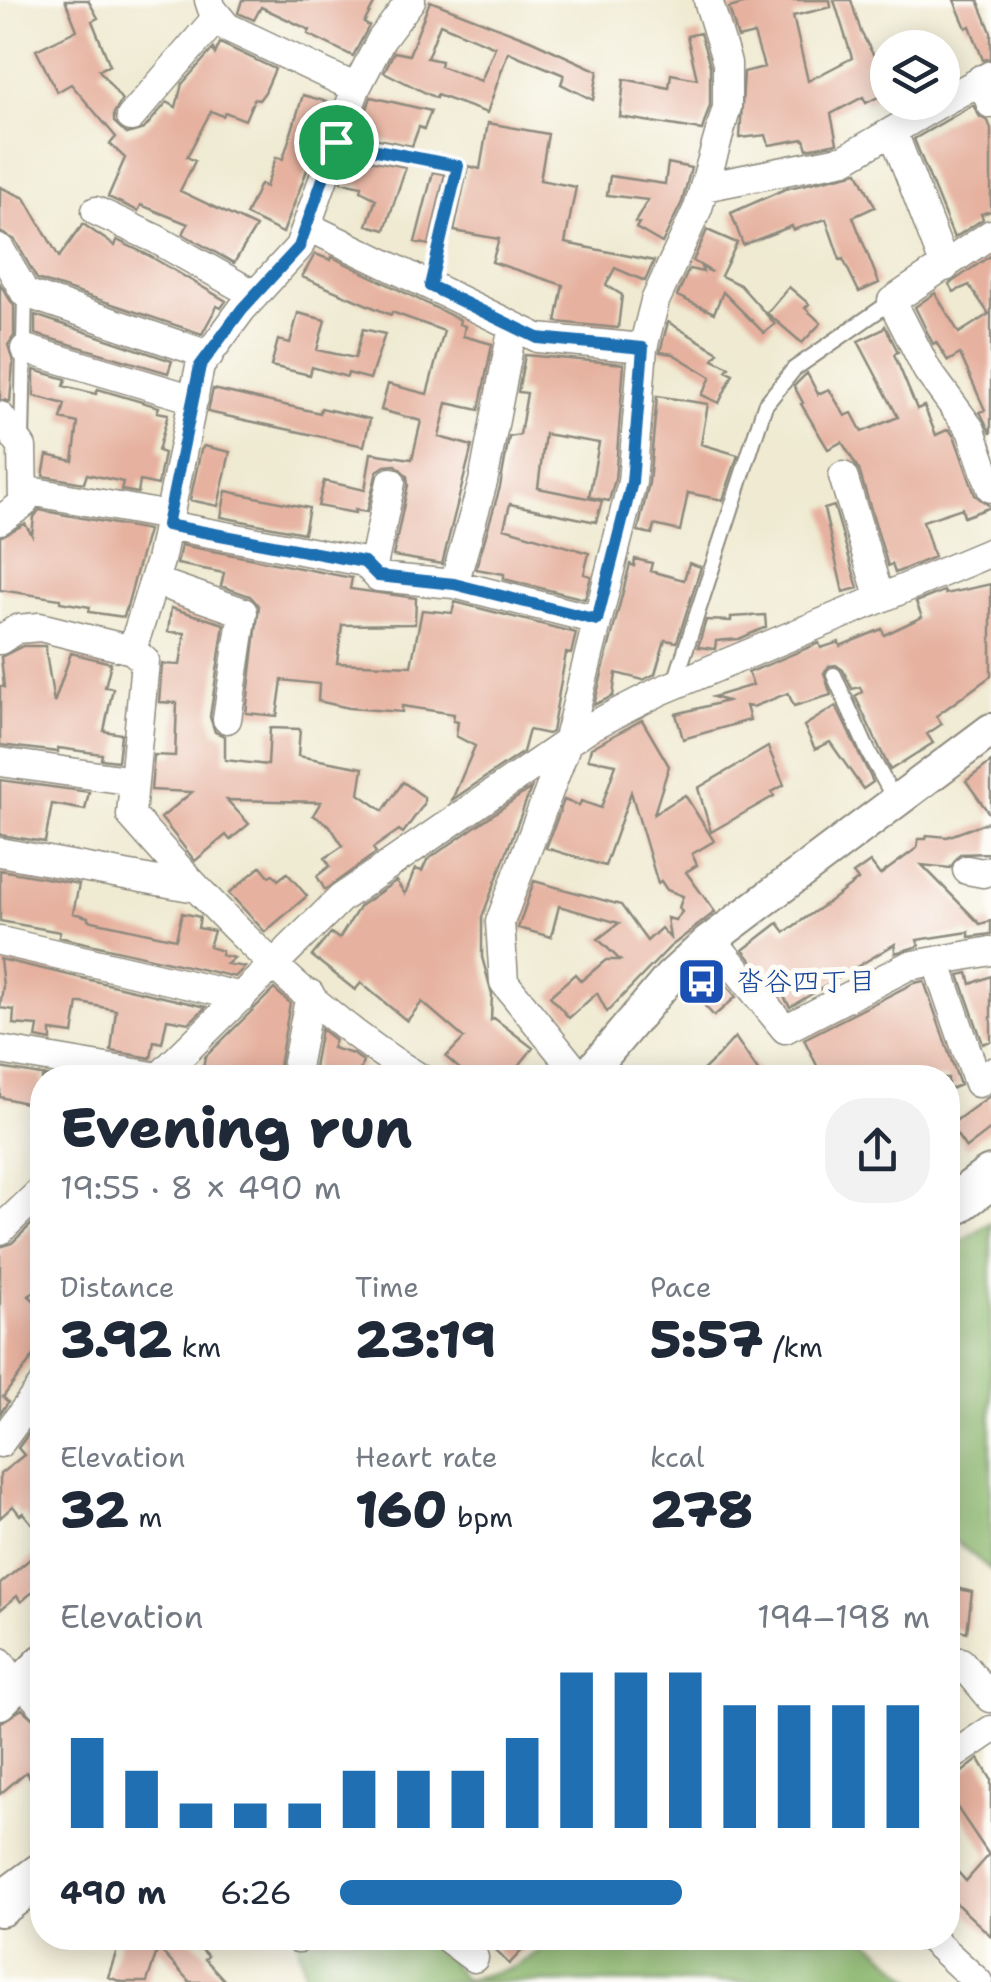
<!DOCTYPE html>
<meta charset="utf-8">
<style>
body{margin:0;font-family:"Shantell Sans","Klee One",sans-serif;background:#f2f2f3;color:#1f2937;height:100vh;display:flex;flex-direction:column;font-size:38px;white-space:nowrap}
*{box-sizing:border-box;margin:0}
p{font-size:32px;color:#747a83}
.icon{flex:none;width:55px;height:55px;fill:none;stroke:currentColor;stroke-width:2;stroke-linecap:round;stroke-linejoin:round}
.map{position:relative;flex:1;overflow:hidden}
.side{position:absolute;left:30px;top:1065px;width:930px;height:885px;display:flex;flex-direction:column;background:#fff;border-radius:40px;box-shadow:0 5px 25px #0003}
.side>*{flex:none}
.controls{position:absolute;left:870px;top:30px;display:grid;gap:20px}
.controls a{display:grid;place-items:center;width:90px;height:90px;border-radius:50%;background:#fff;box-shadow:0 5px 25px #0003;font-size:50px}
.pin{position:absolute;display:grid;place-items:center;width:85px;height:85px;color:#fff;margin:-42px;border:5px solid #fff;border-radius:50%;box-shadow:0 2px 10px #0007}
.round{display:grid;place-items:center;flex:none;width:105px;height:105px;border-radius:40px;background:#f2f2f3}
.head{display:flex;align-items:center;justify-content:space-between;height:170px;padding:0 30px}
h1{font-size:55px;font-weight:800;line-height:75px}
.metrics{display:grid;grid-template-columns:repeat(3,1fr);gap:15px;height:170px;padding:10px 30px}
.metrics div{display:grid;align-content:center}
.metrics b{font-size:50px;font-weight:800}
.metrics small{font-size:28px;font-weight:400}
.metrics p{font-size:28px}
.chart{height:280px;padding:20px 30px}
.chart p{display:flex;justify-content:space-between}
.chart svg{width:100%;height:180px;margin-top:10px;stroke:#1f6fb2;stroke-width:6}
ul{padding:0 30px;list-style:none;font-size:32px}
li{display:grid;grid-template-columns:160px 120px 1fr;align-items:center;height:75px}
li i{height:25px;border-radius:12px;background:#1f6fb2}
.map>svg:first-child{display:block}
.forest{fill:#8db86f;stroke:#5c724d;stroke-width:2.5}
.building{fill:#e6b19f;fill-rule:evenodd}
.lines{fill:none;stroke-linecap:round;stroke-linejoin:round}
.service-casing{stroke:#8d8a7e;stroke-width:18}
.minor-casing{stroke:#8d8a7e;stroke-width:31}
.tertiary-casing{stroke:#8d8a7e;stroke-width:36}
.primary-casing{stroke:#8d8a7e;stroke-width:46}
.service{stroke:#fff;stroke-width:14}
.minor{stroke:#fff;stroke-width:28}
.tertiary{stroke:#fff;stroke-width:32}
.primary{stroke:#fff;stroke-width:42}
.route-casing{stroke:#fff;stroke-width:20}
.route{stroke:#1f6fb2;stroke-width:12}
.labels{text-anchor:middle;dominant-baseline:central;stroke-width:10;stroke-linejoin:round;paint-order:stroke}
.transit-label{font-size:28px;fill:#164399;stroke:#fdfcf7;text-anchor:start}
</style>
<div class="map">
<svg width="991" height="1982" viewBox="0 0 991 1982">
<rect width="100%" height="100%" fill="#fdfcf7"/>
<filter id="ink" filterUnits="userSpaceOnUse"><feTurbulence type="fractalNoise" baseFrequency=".01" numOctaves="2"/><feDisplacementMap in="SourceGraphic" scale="20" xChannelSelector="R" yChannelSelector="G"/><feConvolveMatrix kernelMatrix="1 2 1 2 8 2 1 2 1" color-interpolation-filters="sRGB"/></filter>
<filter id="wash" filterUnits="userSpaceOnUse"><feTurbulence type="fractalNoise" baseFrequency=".0048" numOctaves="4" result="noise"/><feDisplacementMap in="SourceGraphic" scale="40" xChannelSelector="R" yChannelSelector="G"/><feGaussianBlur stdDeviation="2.25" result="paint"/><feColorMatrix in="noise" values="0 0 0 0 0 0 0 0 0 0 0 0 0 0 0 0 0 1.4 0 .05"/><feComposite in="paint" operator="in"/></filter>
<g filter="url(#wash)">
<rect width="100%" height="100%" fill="#efead1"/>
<path class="forest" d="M991,1222V1570L948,1535V1249Z
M297,1938H430L465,1980L515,1967L559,1938H866L916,1982H306Z"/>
<g id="blocks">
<path class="building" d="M65,0H88L98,18L92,21L110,65L99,70L122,100L114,113V122L127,134L144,129L167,102L176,107L182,84L213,49L215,54L220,43L275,69L265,92L259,100L254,99L245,120L225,112L223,116L211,111L187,157L195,161L180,191L256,227L234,263L183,234L188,224L141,205L138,211L108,197L125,158L110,144L116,137L71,84L57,92L36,50L77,30Z
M242,0H376L364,23L369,26L353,56L308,34L310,30L261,7L254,20L238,13Z
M757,0H830L831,7L793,16L808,81L852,58L834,0H851L861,32L888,82V92L866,103L863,97L831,114L837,143L807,149L804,139L769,145L766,135L740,138L744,72L764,67L754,34L738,38L729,8Z
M954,0H978L991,32V58L983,60L970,26L966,28Z
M430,1L530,40L598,71L593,100L561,84L564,75L508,52L487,113L437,95L436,98L384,72L394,52L409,55ZM440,24L495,47L481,81L440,66L441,61L427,58Z
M700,33L710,66V105L702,130L620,117L624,79L669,88L671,74L697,79L687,36Z
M303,95L328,102L318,141L283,233L246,215L260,184L266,187L276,157L283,159Z
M371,97L431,111L424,129L419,127L412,146L358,135Z
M973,105L980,117L988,121L991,129V211L981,214L983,219L954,238L914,139Z
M488,123L548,134L540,180L576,187L565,243L654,261L645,281L615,268L606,285L622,295L618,328L556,322L563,285L492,262L499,239L454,231L468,166L480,169Z
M350,156L406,167L385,230L367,225L376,199L361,191L362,186L341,182Z
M668,163L691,168L682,202L662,243L636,228L639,223L635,222L648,200L607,195L610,176L665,184Z
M433,172L445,174L429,245L415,242Z
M858,172L875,207L853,217L879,283L859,292L843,259L840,260L826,219L793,230L792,226L743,245L731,213L785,189Z
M0,187L25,198L59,257L83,224L115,246L117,240L148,255L226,301L221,308L217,306L202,334L37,279L15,240L0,232Z
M707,230L737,243L721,276L740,285L775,324L764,333L723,292L714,313L677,296L689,269L703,272L701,267L712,272L693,261Z
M315,254L331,260L332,257L460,320L459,324L465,326L463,336L492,344L479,410L447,403L439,437L472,446L442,564L393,556L408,485L407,476L396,465L385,466L377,471L367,512L355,510V513L318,506L324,481L365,490L371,453L412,459L421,421L381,410L388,384L427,394L444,331L392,312L391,315L302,277Z
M990,256L991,257V434L980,412L985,410L960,354L948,361L936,342L933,344L915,307L935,293L959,333L989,314L969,285L954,292L949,284Z
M0,284L14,306V336L8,345L13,362L10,402L0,399Z
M789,287L809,304L805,308L821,323L802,343L767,313Z
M298,313L325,320L317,350L355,358L363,329L385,334L370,379L348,373L347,377L312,367L310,375L271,366L278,340L290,343Z
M35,315L172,361L168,373L35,334Z
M668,322L718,352L713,359L729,367L726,371L733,374L719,403L702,395L711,377L673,354L660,352Z
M885,326L898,352L894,354L917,409L924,406L936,435L949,429L955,438L975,495L991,507L964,517L962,508L923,521L934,557L895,573L892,564L888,566L859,470L842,442L828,449L801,404L803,403L794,386L807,373L818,394L829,389L845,416L852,413L862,432L898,417L858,341L882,330Z
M525,355L624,364L615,479L609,501L589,497L599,443L545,434L538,488L602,501L596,522L510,504L504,528L589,553L584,574L591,576L585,599L504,579V574L476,569L500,487L509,437L520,435L527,393L518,392Z
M34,370L66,379L64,386L96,394L98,389L159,407L157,412L168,414L158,451L164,453L158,485L140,481L138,493L121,490L123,482L87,474L84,483L43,476L47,455L73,461L78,423L61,419L65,404L34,396Z
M213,389L320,413L321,408L370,419L364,446L208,412Z
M657,396L708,404L701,444L738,455L723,500L688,493L680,531L654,525L652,534L638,531L649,483Z
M204,446L230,452L218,506L190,500L201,450Z
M226,491L309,508L304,533L221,517Z
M834,506L858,588L843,592L824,509Z
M39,510L148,530L124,617L89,612L90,607L60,602V599L0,590V537L25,524L32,535L34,517Z
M181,545L352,578L350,589L416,598L415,624L342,625L337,663L411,666L422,610L452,613L455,602L576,633L571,654L566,653L552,732L548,734L529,730L523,752L452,800L475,746L456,736L458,722L453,721L454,714L402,706V712L349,708L318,701L319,684L282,680L277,716L246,713L259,606L250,596L221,586L224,573L177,564Z
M635,559L652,563L650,571L684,580L689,563L701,567L677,642L665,640L655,674L643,680L616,673L613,696L594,705L630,564L634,566Z
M991,584V676L936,716L942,724L927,734L933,743L890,770L855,696L862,692L860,687L852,689L843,670L836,665L829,666L824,673L831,695L794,706L788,693L753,707L746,706L750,720L683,739L676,714L727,701L713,697L753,685L748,673L819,643L821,648L839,642L840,646L882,629L884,635L922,617L916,602L944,591L945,594Z
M171,608L224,624L210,717L215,732L225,736V760L268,765L270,728L300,729L298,756L363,768L359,794L383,811L403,782L424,797V804L403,833L399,830L373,848L376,853L325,890L317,876L330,866L325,858L343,846L330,826L313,815L321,802L227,800L249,824L230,840L226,835L195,861L161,818L192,792L151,790L154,755L175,756L177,703L159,702L162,664L180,665L185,633L168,632Z
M765,615L766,627L739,639L716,641L715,649L698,647L706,620L731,621V617Z
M23,646H45L54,703L71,653L111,663L105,687L113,688L104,731L121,734L118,761L101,759L102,754L58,748V752L0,745V686L4,687L1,657Z
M836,706L873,782L863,789L830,742L815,749L804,726Z
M642,720L669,766L654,814L685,795L714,841L692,854L697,865L686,872L715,912L670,947L607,1012L597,993L569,1018L550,996L575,974L581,981L606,960H620L598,939L619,923L559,906L551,937L518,928L534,881L621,905L647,941L661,928L670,938L667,918L675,920L682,912L679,908L683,896L667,890L661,881L658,884L631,792L605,866L546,848L564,800L579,806L581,801L601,808L616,764L588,759L591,748Z
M768,747L784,785L772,792L774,796L711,832L698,788Z
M991,762V816L966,781Z
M0,780L89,792L85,810L52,804L45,842L0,835Z
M531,788L482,917V957L492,994L491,1020L494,1018L533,1048L509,1078H470L446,1057L464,1038L422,1002L407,1021L361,983L355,990L312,956L331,933L339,939L360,906L396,881L405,894L415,869L422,871L427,860Z
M991,821V853L960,854L950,868L922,865L980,924L991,921V934L969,937V932L917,940L919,946L895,953V944L790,1007L780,990L777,992L743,950L778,923L785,932L830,901L858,880L853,874L870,862L880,875L917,848L918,839H926L927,835L947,837Z
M261,866L269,876L273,874L278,880L287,873L307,896L265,932L229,893Z
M0,870L79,884L73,913L88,917V920L176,939L182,913L200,917L198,928L214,931L209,947L222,951L221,955L234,958L227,964L245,967L235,977L59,937L60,932L0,921Z
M0,959L206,1007L189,1023L167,1019L162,1043L154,1041L151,1058L111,1051L116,1010L82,1003H78L73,1034L51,1031V1041L36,1038L38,1026L13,1024L14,1010L0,1008L3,986Z
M716,972L736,997L714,1016L695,995Z
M968,973L971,984L991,976V1041L983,1044L959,975Z
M924,981L960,1085L948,1090V1078H823L804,1039L914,983Z
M274,989L290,1003L277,1078H208L203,1068L205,1057Z
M321,1029L335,1040L332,1048L353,1054L363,1061L358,1078H312Z
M735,1037L763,1078H695L717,1057Z
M0,1068L47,1076L42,1078V1107L0,1097Z
M991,1095V1129L966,1148L950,1125Z
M39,1217L42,1220V1285L29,1296L42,1307V1345L3,1397L8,1402L0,1414V1247L12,1243Z
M42,1415V1536L23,1513L20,1515L13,1506L0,1518V1474L24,1455L18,1448Z
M42,1549V1584L21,1602L17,1596L0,1610V1584Z
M948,1586L972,1592L967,1632L948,1627Z
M22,1709L36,1721L42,1722V1793L26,1772L0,1794V1723Z
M979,1759L991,1779V1936L948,1896V1861L966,1881L989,1855L948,1794V1783Z
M121,1938H190L208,1956L205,1959L226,1982H190L158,1948L147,1982H122L108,1977Z
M507,1938H534L509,1964L495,1950Z"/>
</g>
</g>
<g filter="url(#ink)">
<use href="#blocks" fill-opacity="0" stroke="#8d8a7e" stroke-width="2.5"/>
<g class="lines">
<defs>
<path id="service" d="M336,142L458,166L430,286
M22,442L25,293
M834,675L868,751L895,800
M674,685L765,405L794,369L892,301"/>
<path id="minor" d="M209,0L212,9L227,27L356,88
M981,79L991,104
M942,102L991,75
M131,117L218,16
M893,132L945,267
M704,187L845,159L942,102
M96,211L156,239L255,295
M307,226L538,338L643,348
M991,234L892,301L927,370L971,430L991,488
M0,249L25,293L209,355
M25,349L194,399
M0,416L22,447L23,504L0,520
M843,476L880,599
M24,490L169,516
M167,525L364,562L378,577L454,584L597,620
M372,570L391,482
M154,581L243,612L227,719
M454,584L483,482L513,326
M0,640L17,629L40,627L132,650L145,661L131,815C213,909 313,1014 420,1078
M132,650L160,561L200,366L242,309L299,247L356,88L381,40L411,0
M0,762L134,781
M0,852L196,888
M967,870L983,873L991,870
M712,939L785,1029L908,966L991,951
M0,941L242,997
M936,961L978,1083L991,1072
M0,1050L159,1077
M158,1078L341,898L588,728L660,691L991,552
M294,1078L310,994
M581,1078L504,982L500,922L567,743L632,482L643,348L655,301L698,208L727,107V63L708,0
M0,1230L42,1190
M0,1443L42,1386
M0,1662L17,1686
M948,1662H961L991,1698
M21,1682L42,1705
M948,1759L991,1730
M298,1938H299
M447,1938L474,1958
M930,1938L978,1982"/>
<path id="tertiary" d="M585,1078L670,977L707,943L991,730
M0,1703L42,1661"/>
<path id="primary" d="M948,1209L991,1177
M0,1905L42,1874"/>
</defs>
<use href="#service" class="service-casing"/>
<use href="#minor" class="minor-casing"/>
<use href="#tertiary" class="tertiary-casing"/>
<use href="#primary" class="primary-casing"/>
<use href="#service" class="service"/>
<use href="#minor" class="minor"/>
<use href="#tertiary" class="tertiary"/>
<use href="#primary" class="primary"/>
</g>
</g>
<g class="lines" filter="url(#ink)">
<defs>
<path id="route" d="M336,142L458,166L430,286L538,338L643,348L632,482L597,620L454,584L378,576L364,562L167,525L200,366L242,309L299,247Z"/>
</defs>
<use href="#route" class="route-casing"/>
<use href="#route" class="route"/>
</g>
<defs>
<symbol id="bus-square" viewBox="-11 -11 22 22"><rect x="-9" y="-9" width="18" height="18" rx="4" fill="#1a4fb4" stroke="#fdfcf7"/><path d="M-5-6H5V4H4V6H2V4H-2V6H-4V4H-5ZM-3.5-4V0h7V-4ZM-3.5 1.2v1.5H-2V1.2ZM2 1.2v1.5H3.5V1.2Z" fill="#fff"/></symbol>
</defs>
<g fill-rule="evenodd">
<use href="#bus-square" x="674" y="954" width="55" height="55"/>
</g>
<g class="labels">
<g class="transit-label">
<text x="736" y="981">沓谷四丁目</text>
</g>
</g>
</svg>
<div class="controls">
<a><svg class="icon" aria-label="layers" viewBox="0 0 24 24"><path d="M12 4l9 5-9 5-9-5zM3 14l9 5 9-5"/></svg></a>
</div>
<div class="pin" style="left:336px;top:142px;background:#1e9e55"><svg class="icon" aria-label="arrive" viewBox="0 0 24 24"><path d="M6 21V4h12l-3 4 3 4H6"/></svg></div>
<section class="side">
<div class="head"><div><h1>Evening run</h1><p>19:55 · 8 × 490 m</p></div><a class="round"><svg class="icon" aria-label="share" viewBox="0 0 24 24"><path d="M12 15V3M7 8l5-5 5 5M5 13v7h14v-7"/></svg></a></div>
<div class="metrics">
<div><p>Distance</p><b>3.92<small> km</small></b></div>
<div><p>Time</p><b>23:19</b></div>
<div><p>Pace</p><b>5:57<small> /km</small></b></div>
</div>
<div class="metrics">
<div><p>Elevation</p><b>32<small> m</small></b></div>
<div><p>Heart rate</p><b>160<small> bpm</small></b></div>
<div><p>kcal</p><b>278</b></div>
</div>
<div class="chart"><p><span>Elevation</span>194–198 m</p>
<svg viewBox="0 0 160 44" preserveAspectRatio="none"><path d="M5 44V22M15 44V30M25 44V38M35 44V38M45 44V38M55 44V30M65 44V30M75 44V30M85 44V22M95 44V6M105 44V6M115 44V6M125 44V14M135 44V14M145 44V14M155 44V14"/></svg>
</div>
<ul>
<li><b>490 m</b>6:26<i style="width:58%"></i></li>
</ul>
</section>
</div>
